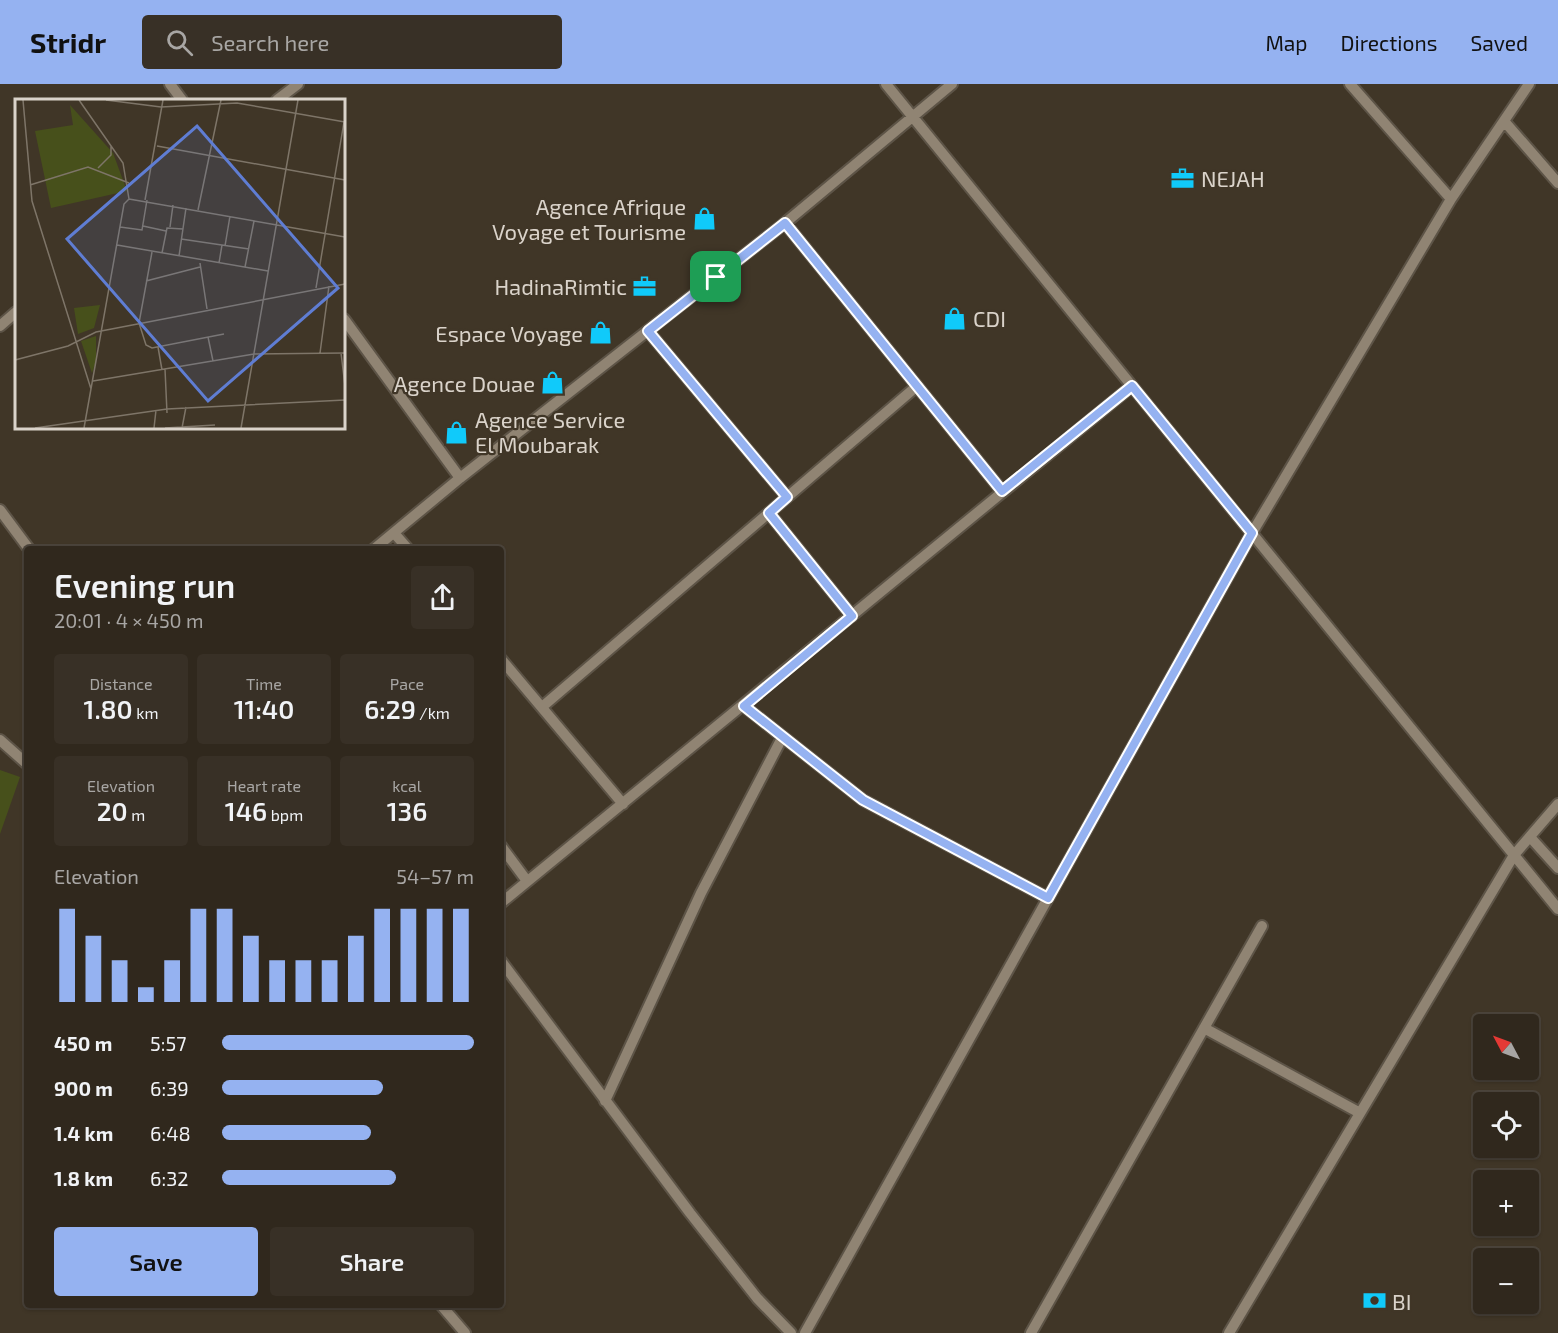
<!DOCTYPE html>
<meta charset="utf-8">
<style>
body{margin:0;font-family:"Exo 2",sans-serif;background:#383026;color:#f1f3f6;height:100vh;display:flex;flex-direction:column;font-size:22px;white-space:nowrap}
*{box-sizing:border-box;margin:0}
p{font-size:20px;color:#a8a6a4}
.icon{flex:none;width:33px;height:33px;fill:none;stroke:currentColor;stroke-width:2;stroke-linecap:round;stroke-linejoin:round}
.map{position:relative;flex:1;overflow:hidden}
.drawer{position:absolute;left:24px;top:462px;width:480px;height:762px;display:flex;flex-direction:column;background:#30281d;border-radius:6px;box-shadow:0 2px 4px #0004,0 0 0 2px #4b443b}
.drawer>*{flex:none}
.needle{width:39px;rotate:311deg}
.controls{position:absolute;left:1473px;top:930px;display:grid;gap:12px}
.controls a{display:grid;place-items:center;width:66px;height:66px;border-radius:6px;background:#30281d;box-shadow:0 2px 4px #0004,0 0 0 2px #4b443b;font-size:30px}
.pin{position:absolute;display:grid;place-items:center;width:51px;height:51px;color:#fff;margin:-26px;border-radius:12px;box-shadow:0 3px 9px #0006}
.round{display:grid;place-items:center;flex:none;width:63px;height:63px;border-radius:6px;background:#383026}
.summary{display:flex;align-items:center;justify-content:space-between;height:102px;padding:0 30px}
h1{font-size:33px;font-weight:600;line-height:45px}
.metrics{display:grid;grid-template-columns:repeat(3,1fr);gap:9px;height:102px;padding:6px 30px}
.metrics div{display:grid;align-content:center;border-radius:6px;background:#383026;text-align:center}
.metrics b{font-size:26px;font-weight:600}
.metrics small{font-size:16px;font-weight:400}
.metrics p{font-size:16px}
.chart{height:168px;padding:12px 30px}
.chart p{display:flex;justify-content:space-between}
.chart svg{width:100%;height:108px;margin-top:6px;stroke:#95b2f1;stroke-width:6}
.cta{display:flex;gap:12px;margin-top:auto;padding:12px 30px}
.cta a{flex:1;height:69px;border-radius:6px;background:#95b2f1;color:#111;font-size:24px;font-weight:600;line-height:69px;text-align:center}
.cta a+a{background:#383026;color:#f1f3f6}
ul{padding:0 30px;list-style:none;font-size:20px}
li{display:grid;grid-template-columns:96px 72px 1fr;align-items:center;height:45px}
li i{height:15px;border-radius:8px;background:#95b2f1}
header{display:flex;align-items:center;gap:36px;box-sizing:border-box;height:84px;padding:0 30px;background:#95b2f1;color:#111}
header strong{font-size:28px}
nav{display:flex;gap:33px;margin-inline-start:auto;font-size:21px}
.search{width:420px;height:54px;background:#383026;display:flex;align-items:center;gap:15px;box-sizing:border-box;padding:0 21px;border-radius:6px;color:#a8a6a4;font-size:22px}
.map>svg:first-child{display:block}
.green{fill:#47501b}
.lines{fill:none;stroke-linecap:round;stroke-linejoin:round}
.minor-casing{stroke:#5d5447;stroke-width:14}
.minor{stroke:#908473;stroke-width:10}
.route-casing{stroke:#fff;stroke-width:12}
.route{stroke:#95b2f1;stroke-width:8}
.labels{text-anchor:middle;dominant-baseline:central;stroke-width:4.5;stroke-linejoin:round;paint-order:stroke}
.poi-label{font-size:22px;fill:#dad3ca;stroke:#403627;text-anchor:start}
.inset-road{fill:none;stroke:#7e7568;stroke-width:1.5}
.view{fill:#5f7dd3;fill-opacity:0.15;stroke:#5f7dd3;stroke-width:3}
.inset-edge{fill:none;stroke:#dad3ca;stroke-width:3}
</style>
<header>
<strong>Stridr</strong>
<div class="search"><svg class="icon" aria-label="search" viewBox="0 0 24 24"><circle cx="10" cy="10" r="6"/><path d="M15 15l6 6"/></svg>Search here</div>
<nav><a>Map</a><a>Directions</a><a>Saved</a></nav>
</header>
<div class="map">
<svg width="1558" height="1249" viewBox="0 0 1558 1249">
<rect width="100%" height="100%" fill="#403627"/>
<path class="green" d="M0,686L20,693L0,750Z"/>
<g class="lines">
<defs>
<path id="minor" d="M170,0L182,16
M886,0L1558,825
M1350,0L1451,115
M277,16L298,0
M1504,37L1558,99
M785,139L1002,407
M344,235L460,394
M0,242L16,228
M648,247L787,413
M0,426L29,465
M769,429L852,532
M394,449L408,465
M374,465L460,394L785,139L952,0
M501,575L623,720
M744,622L863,716L1048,814
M542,623L917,302
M0,656L27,680
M1530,753L1558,784
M501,762L527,797
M501,819L1132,302
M501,877L690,1129L757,1214L791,1249
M1204,944L1360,1029
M605,1017L701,809L782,654
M441,1221L465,1249
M805,1249L1252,449L1451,115L1529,0
M1031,1249L1262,842
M1229,1249L1514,771L1558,720"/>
</defs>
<use href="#minor" class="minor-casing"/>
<use href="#minor" class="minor"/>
</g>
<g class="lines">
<defs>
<path id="route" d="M785,139L1002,407L1132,302L1252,449L1048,814L863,716L744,622L852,532L769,429L787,413L648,247Z"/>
</defs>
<use href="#route" class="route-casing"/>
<use href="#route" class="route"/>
</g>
<defs>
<symbol id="office-bare" viewBox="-9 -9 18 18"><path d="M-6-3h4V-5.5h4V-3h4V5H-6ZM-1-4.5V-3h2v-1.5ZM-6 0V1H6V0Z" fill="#10cafa" stroke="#403627" stroke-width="2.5" paint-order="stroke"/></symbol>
<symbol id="shop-bare" viewBox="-9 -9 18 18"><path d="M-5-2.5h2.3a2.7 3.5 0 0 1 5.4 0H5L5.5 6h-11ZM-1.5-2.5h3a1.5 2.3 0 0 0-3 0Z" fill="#10cafa" stroke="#403627" stroke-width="2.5" paint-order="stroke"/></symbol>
<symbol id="bank-bare" viewBox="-9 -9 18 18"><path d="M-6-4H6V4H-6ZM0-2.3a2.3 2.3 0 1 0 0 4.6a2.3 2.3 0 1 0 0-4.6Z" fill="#10cafa" stroke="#403627" stroke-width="2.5" paint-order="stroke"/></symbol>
</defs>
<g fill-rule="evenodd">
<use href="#office-bare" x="1166" y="78" width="33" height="33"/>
<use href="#shop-bare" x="688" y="118" width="33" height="33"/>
<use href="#office-bare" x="628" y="186" width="33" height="33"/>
<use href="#shop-bare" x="938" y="218" width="33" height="33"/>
<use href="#shop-bare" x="584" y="232" width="33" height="33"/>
<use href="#shop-bare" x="536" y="282" width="33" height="33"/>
<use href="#shop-bare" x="440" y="332" width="33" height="33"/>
<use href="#bank-bare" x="1358" y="1200" width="33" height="33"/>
</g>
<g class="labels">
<g class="poi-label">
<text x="1201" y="94">NEJAH</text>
<text x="686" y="122" text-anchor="end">Agence Afrique<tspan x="686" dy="25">Voyage et Tourisme</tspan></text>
<text x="627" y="202" text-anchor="end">HadinaRimtic</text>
<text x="973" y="234">CDI</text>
<text x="583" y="249" text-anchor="end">Espace Voyage</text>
<text x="535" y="299" text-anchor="end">Agence Douae</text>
<text x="475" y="335">Agence Service<tspan x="475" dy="25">El Moubarak</tspan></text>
<text x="1392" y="1217">BI</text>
</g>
</g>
<g transform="translate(15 15)">
<rect width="330" height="330" fill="#403627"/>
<path d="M55,6L98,54L112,92L36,109L20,32L58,26ZM85,206L79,229L63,235L59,209ZM81,237V262L77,274L66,242Z" fill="#47501b"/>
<path class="inset-road" d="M8,1L17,102L76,290M64,1L108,64L114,100M91,1L146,8L222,4L330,23M142,47L330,81M83,69L96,56V47M15,86L73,68L114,84M114,100L330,138M130,101L148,1M183,111L206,1M128,127L151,132M105,128L127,131L132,101M155,128L158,106M166,140L234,150M102,146L253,172M210,147L215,117M137,153L124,224L131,246L137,249L209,235M147,154L152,129L168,130M164,157L171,109M185,164L192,210M204,164L207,146M230,168L239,122M131,182L185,168M301,189L329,23M193,238L198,262M143,248L147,271M305,254L314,187M326,254L330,287M0,261L53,247L81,233L330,185M150,270L152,314M78,282L239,255L330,254M20,329L152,310L330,301M69,329L109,105L114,100M139,329L141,311M150,329L200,326M167,329L171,308M226,329L283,1"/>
<path class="view" d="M182,27L323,189L193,302L52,140Z"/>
<rect width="330" height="330" class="inset-edge"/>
</g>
</svg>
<div class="controls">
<a><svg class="needle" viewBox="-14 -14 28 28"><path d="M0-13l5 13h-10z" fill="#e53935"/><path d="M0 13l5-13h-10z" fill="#a8a6a4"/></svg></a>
<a><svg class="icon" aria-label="locate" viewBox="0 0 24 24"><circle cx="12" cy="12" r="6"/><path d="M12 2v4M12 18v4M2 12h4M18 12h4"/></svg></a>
<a>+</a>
<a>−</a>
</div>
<div class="pin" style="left:716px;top:193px;background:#1e9e55"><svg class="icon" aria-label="arrive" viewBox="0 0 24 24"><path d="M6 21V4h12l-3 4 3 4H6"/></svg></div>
<section class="drawer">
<div class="summary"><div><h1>Evening run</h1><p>20:01 · 4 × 450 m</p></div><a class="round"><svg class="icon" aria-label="share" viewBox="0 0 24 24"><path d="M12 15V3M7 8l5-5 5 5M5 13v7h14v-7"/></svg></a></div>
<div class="metrics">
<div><p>Distance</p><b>1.80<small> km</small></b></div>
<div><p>Time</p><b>11:40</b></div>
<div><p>Pace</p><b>6:29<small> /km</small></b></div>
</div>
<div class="metrics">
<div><p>Elevation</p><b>20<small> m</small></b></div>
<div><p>Heart rate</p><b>146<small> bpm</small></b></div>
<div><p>kcal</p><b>136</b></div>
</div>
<div class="chart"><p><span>Elevation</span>54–57 m</p>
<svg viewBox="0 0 160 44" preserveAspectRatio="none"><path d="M5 44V6M15 44V17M25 44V27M35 44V38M45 44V27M55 44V6M65 44V6M75 44V17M85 44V27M95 44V27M105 44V27M115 44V17M125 44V6M135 44V6M145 44V6M155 44V6"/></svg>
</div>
<ul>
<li><b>450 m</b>5:57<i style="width:100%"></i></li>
<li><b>900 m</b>6:39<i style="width:64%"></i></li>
<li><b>1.4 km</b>6:48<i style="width:59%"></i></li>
<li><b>1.8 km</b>6:32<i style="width:69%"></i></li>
</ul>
<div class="cta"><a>Save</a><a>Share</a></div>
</section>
</div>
